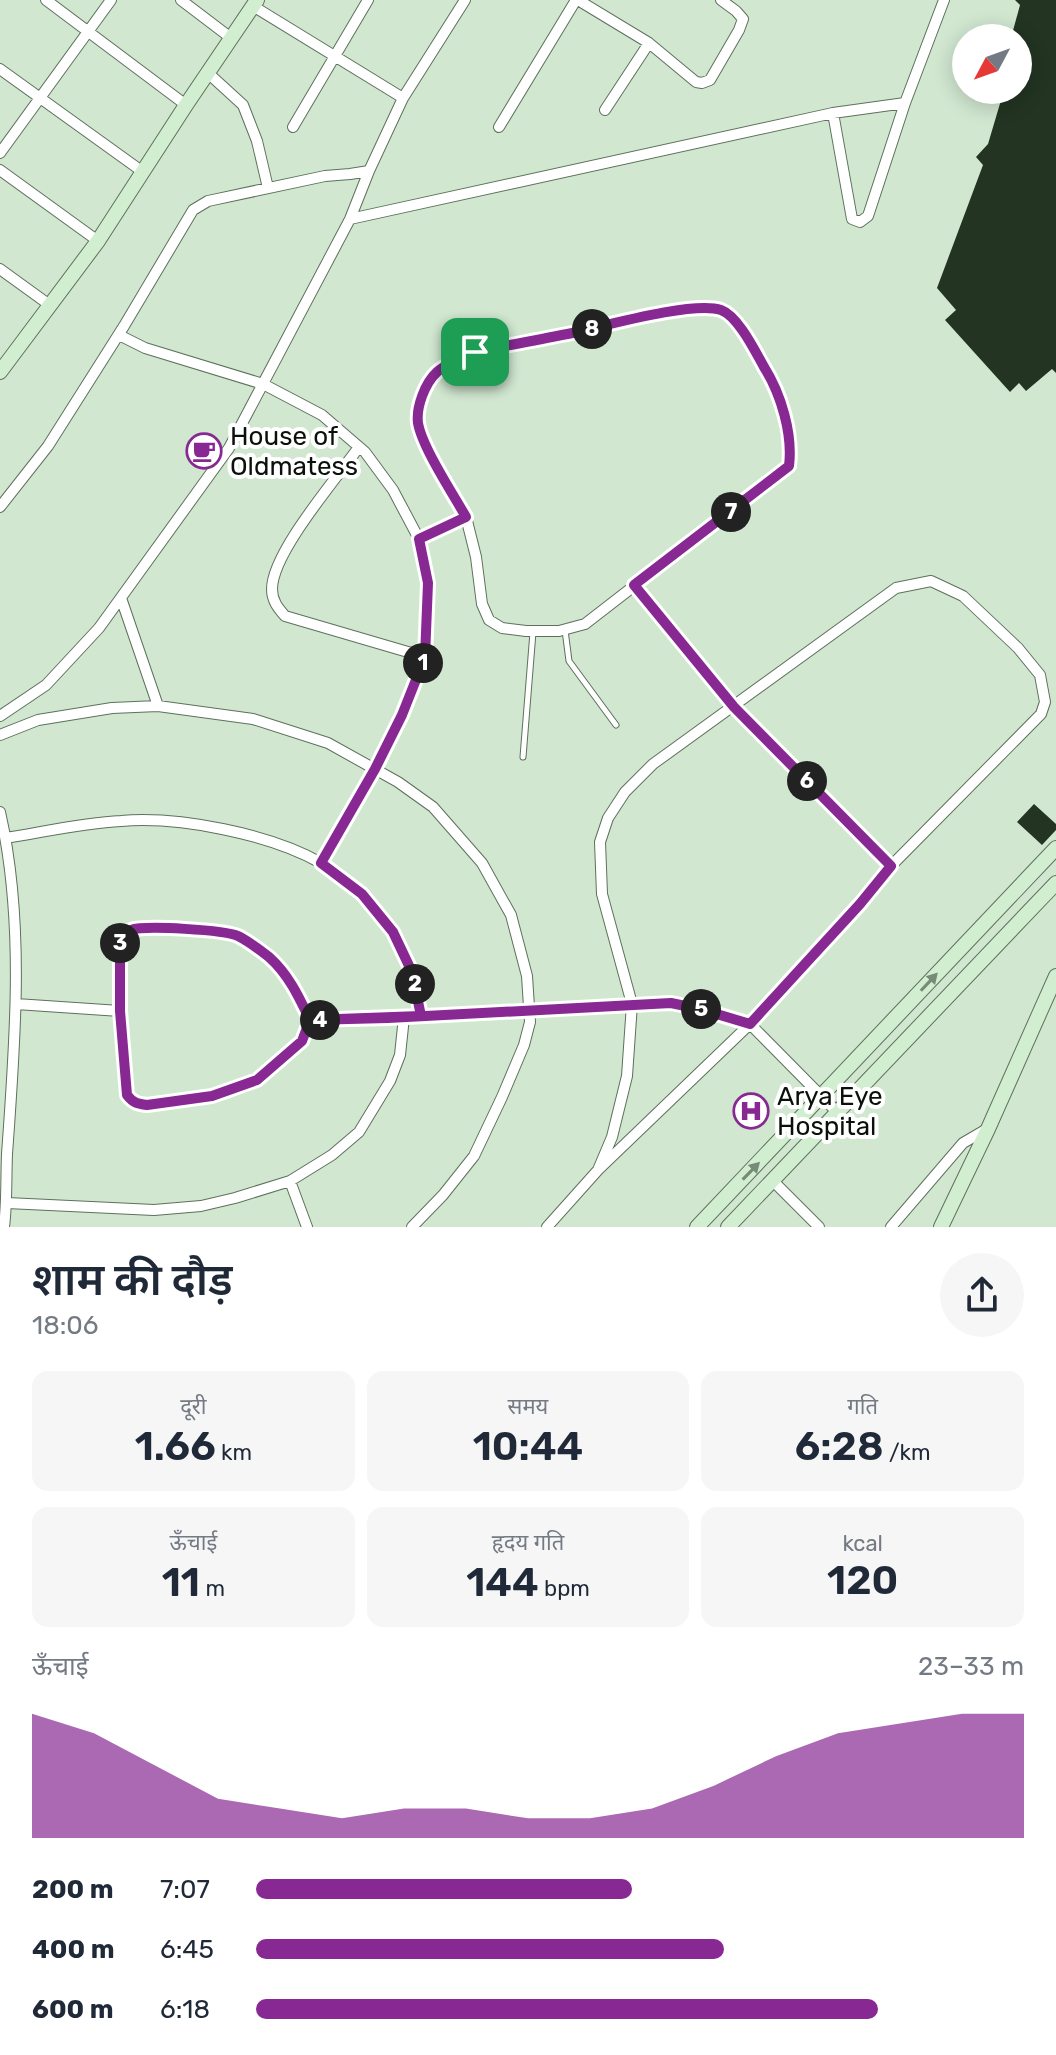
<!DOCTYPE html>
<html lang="hi">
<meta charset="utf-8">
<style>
body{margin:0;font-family:Rubik,"Noto Sans Devanagari",sans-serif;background:#f6f6f7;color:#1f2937;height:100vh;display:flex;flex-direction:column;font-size:30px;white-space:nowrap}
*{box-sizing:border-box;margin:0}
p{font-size:26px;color:#747a83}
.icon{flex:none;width:44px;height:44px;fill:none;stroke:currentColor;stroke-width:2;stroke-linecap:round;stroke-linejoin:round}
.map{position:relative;height:1227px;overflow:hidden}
.details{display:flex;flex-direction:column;background:#fff;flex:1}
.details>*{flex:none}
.needle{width:52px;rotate:229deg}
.controls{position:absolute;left:952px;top:24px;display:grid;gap:16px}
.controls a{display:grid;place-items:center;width:80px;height:80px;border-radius:50%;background:#fff;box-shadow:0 4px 20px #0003;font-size:40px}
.pin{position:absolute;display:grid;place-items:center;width:68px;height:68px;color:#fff;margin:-34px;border-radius:16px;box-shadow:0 4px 12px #0006}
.km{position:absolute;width:40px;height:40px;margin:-20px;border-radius:50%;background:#222;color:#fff;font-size:22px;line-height:40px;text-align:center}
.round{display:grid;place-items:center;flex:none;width:84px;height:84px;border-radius:42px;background:#f6f6f7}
.overview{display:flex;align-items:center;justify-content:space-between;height:136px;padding:0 32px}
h1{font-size:44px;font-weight:600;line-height:60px}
.stats{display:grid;grid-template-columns:repeat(3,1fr);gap:12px;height:136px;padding:8px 32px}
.stats div{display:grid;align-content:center;border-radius:16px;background:#f6f6f7;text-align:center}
.stats b{font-size:40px;font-weight:600}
.stats small{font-size:22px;font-weight:400}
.stats p{font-size:22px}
.chart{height:224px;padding:16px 32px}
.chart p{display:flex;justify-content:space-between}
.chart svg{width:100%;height:144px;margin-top:8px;fill:#882993;opacity:.7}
ul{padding:0 32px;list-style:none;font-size:26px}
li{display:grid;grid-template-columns:128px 96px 1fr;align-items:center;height:60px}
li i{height:20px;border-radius:10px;background:#882993}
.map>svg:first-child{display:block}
.building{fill:#233422}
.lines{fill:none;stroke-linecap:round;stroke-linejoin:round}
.lane-casing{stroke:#5d715c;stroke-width:7}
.street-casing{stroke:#5d715c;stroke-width:12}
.secondary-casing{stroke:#5d715c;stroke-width:16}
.lane{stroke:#fff;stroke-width:5}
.street{stroke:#fff;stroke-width:10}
.secondary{stroke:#d2eed1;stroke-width:14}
.oneway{fill:#788b77}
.route-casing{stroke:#fff;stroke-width:16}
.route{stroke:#882993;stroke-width:10}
.labels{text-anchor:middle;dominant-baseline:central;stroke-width:8;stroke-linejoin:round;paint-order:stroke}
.poi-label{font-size:26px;fill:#0a110a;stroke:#fff;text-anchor:start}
</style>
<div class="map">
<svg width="1056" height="1227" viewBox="0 0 1056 1227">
<rect width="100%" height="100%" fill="#d1e7d0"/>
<path class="building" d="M1015,0H1056V373L1052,369L1026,391L1019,383L1010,392L945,320L956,310L937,288L983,165L976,157L988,144L1004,90H1018V38H1011L1020,5Z
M1034,804L1056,824V830L1042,845L1017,822Z
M754,1094L768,1110L748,1128L734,1113Z"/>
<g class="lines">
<defs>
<path id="lane" d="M565,630L569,661L616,725
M523,757L533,632"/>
<path id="street" d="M46,0L186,105
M181,0L231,38
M578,0L649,43L696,82L702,83L710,80L739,30L743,19L736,11L721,0
M253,6L403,98
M0,69L143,172
M208,73L243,105L257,141L268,188
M605,110L649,43
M833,113L852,219L860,222L868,216L905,103L944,0
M293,127L368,0
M499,127L576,0
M0,153L111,0
M0,170L98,241
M350,219L833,113L905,103
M0,269L51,306
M707,307L724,311L742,330L774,383L784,419L790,453L789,466L585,624L559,631H526L502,628L489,620L482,604L476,557L466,517L427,447L418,422L422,395L437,372L457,360L475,352L671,312Z
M119,335L145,348L263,384L322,415L365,452L393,490L419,539L428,583L425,657L402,715L375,769L321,863
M359,447C336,479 272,553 272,589C272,601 278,608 285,616L425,657
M0,507L48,446L124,326L193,210L208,201L325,176L350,174L369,171
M419,539L466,517
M634,585L734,707L891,866
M121,598L158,706
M0,716L46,685L99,628L229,448L350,219L369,171L403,98L465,0
M0,735L38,720L112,708L158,706L253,719L328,743L398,782L433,807L482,863L511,915L527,976L530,1022L524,1045L502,1097L474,1156L443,1195L412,1227
M0,812C25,921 15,1043 7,1154C6,1178 7,1203 4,1227
M6,838C44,832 82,823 121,821C179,816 270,834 321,863C348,879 373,904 391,930C409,955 415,986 421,1016
M139,928L195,930L235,935L269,957L291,982L310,1020L302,1041L257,1080L212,1096L147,1105L131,1101L127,1095L120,1011V944L123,935Z
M16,1004L120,1011
M310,1020L671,1003L700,1009L750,1024L837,1112
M290,1181L307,1227
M773,1181L819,1227
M7,1203L154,1210L201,1206L235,1198L290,1181L332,1155L359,1132L390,1081L400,1055L404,1017
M547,1227L598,1170L750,1024L860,904L891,866L1041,714L1045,702L1040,675L1018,648L963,596L931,581L896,588L653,764L625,792L608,818L600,842L602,894L632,1004L627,1076L612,1137L598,1170
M891,1227L963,1143L987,1129"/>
<path id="secondary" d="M0,372L98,241L186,105L257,0
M697,1227L1056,848
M728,1227L1056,883
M941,1227L988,1129L1056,976"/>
</defs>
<use href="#lane" class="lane-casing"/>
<use href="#street" class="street-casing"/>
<use href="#secondary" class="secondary-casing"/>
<use href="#lane" class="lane"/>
<use href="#street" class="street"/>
<use href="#secondary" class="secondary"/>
</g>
<defs><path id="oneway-solid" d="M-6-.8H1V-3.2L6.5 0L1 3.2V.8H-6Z" transform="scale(2)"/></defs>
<g class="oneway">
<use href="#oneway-solid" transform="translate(929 982) rotate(-47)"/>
<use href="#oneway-solid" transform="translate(751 1171) rotate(-46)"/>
</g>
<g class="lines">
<defs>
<path id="route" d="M475,352C463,357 447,363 437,372C425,383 416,407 418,423C422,447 453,494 466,517L419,539L428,583L425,657L402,715L375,769L321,863L362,894L393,932L412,972L421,1016L310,1020C299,997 289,975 269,957C260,950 248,941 238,936C225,930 145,925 131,930C124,933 122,937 120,944V1011L127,1095C133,1103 138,1104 147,1105L212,1096L257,1080L302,1041L310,1020L388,1018L671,1003L700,1009L750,1024L860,904L891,866L734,707L634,585L789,466C793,434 781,394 764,367C755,351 738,316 721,310C694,301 608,325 577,332C543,339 509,345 475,352"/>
</defs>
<use href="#route" class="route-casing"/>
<use href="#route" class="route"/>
</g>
<defs>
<symbol id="cafe-ring" viewBox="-11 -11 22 22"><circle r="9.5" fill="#fff" stroke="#882993" stroke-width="1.5"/><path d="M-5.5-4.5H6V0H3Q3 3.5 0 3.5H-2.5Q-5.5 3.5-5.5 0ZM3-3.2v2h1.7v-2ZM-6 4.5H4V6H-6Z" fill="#882993"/></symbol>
<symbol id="hospital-ring" viewBox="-11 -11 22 22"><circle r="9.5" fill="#fff" stroke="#882993" stroke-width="1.5"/><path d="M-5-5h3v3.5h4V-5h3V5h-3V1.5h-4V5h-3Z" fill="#882993"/></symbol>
</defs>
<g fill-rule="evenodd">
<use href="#cafe-ring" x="184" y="431" width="40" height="40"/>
<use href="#hospital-ring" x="731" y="1091" width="40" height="40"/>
</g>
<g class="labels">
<g class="poi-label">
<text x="230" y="436">House of<tspan x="230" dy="30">Oldmatess</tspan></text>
<text x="777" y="1096">Arya Eye<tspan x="777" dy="30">Hospital</tspan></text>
</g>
</g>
</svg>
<div class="controls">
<a><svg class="needle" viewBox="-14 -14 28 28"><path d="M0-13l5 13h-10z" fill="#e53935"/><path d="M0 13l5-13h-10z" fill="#747a83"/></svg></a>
</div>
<div class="pin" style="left:475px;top:352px;background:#1e9e55"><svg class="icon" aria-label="arrive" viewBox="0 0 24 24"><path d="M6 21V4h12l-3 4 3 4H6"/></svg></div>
<b class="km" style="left:423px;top:663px">1</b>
<b class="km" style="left:415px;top:984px">2</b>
<b class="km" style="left:120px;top:943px">3</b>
<b class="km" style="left:320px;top:1020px">4</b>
<b class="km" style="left:701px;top:1009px">5</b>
<b class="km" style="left:807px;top:781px">6</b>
<b class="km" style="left:731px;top:512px">7</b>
<b class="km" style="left:592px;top:329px">8</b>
</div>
<section class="details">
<div class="overview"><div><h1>शाम की दौड़</h1><p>18:06</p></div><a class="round"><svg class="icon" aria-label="share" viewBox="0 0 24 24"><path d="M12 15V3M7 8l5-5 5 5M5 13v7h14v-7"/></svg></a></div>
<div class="stats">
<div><p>दूरी</p><b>1.66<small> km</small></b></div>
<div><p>समय</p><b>10:44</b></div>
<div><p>गति</p><b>6:28<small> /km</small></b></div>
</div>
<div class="stats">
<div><p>ऊँचाई</p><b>11<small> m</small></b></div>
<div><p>हृदय गति</p><b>144<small> bpm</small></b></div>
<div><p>kcal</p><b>120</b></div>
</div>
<div class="chart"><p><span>ऊँचाई</span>23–33 m</p>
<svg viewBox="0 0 160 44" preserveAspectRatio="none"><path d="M0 44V6L10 12L20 22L30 32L40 35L50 38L60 35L70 35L80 38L90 38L100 35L110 28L120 19L130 12L140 9L150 6L160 6V44z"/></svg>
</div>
<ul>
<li><b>200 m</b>7:07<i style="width:49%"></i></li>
<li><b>400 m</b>6:45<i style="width:61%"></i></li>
<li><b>600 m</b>6:18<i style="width:81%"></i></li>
</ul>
</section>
